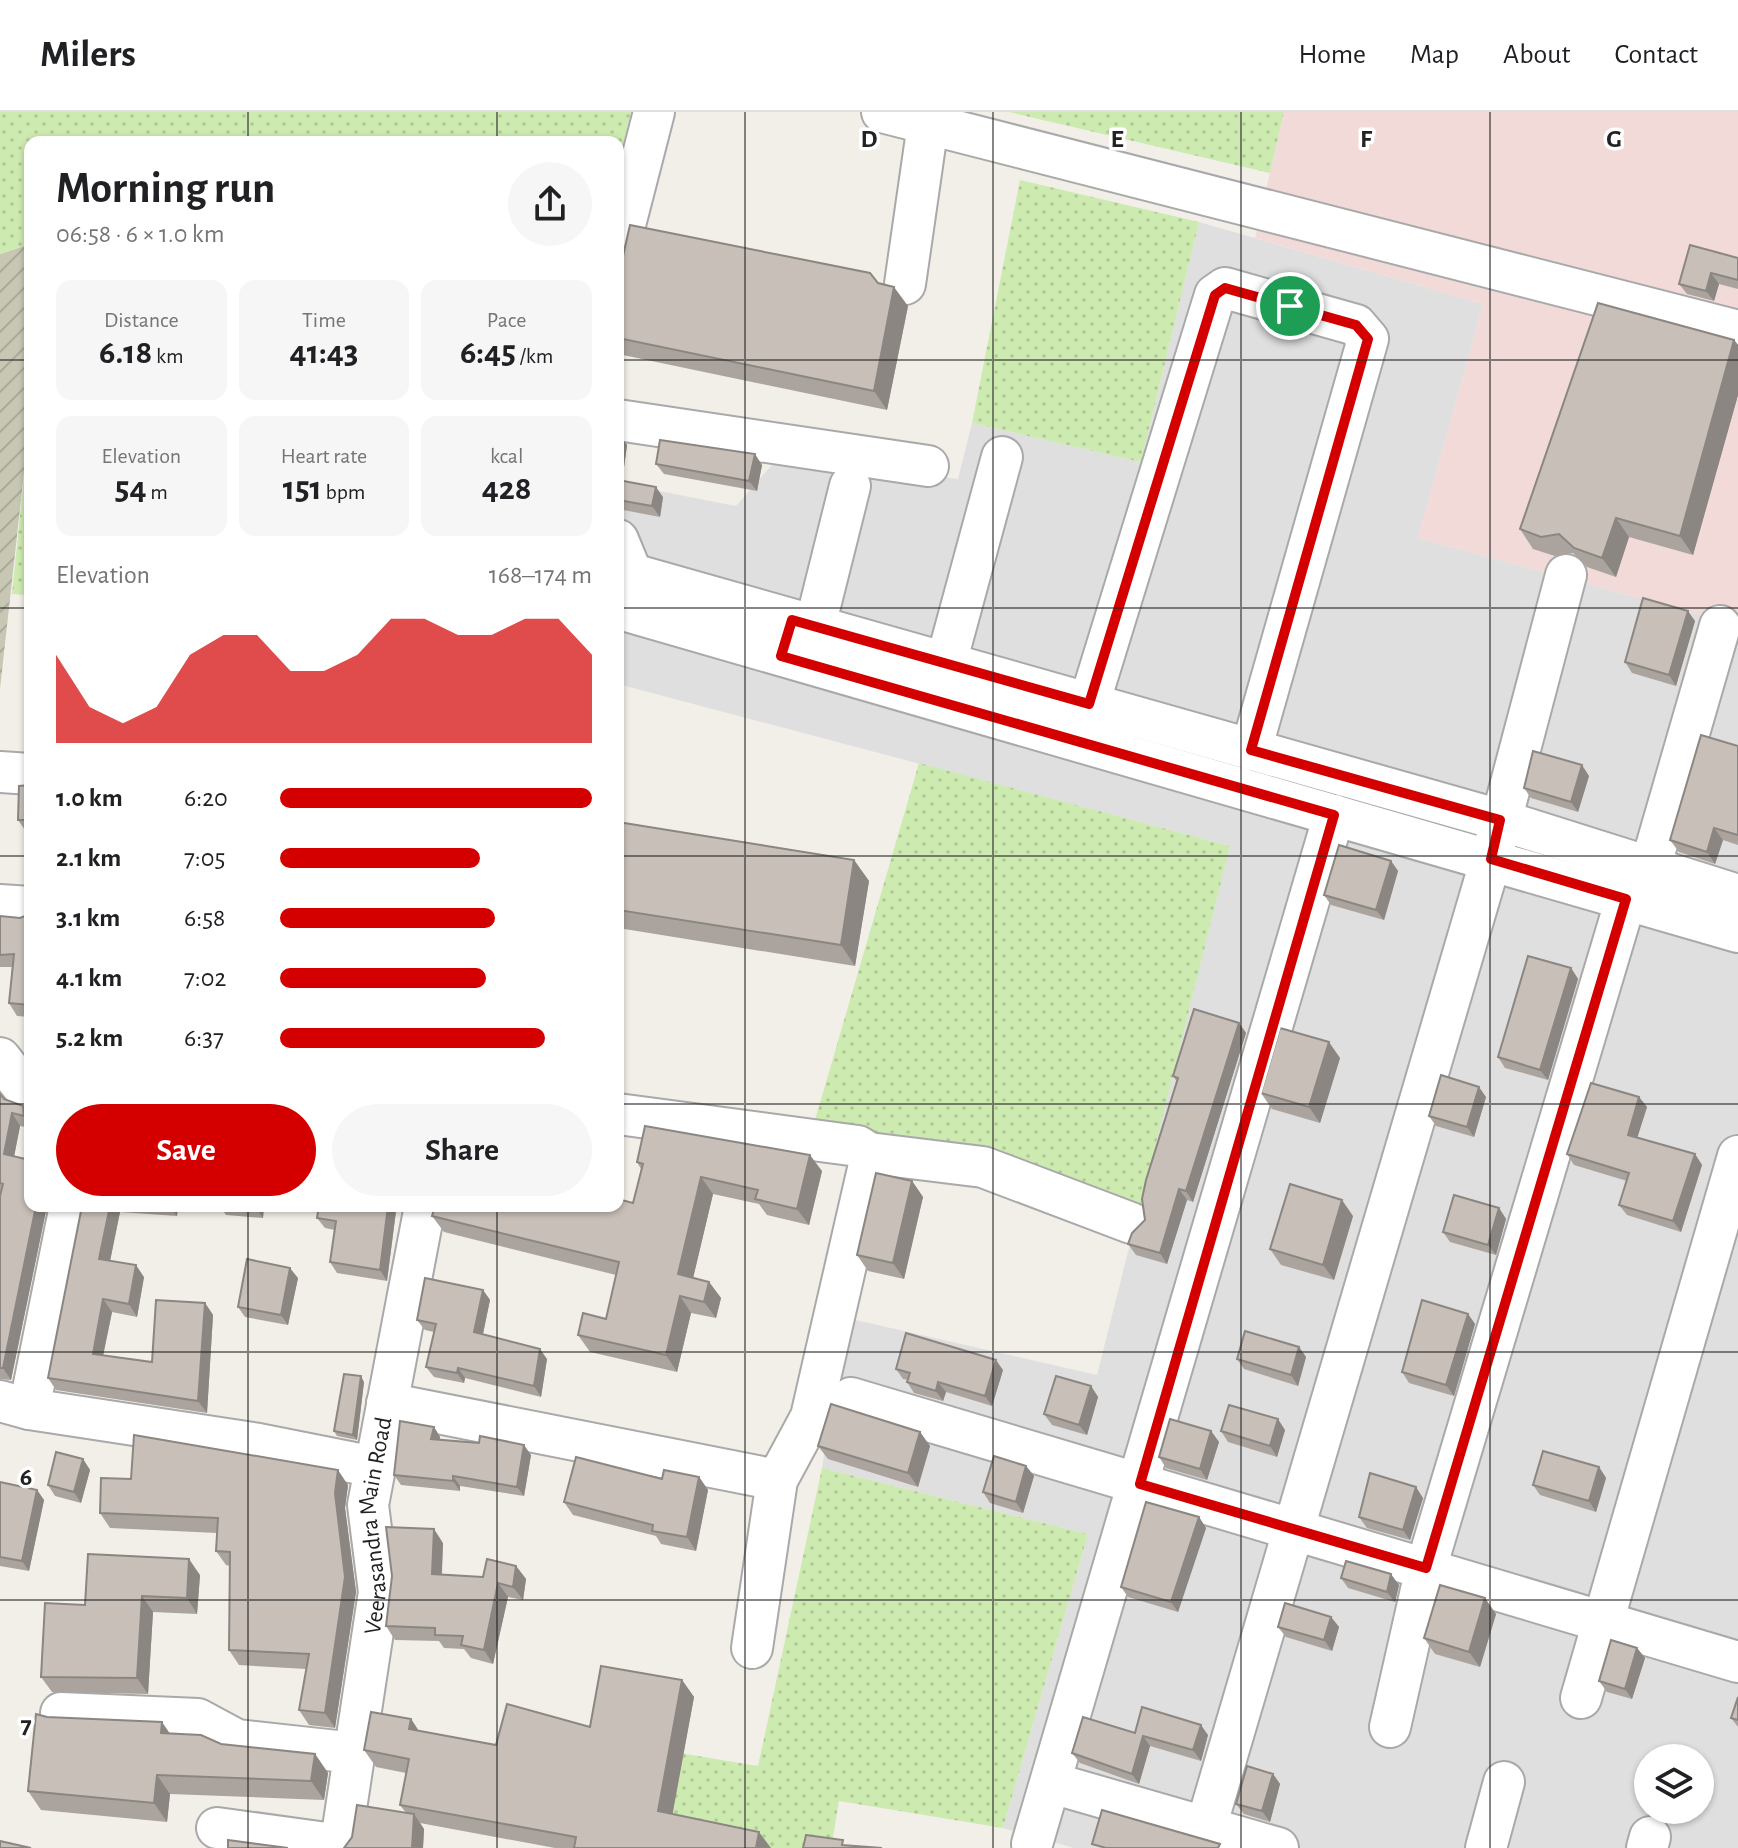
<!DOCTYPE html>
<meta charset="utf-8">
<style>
body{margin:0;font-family:"Alegreya Sans",sans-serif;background:#f6f6f6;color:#202124;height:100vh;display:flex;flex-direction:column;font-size:30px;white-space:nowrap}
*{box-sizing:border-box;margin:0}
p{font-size:26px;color:#757577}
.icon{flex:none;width:44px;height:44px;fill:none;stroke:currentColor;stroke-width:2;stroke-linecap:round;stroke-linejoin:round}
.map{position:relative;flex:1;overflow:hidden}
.sheet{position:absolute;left:24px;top:24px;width:600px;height:1076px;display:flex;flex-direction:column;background:#fff;border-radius:16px;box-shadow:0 2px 6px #0004}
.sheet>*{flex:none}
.controls{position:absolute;left:1634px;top:1632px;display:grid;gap:16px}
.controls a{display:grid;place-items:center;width:80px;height:80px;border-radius:50%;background:#fff;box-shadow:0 2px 6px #0004;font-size:40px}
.pin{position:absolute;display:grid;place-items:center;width:68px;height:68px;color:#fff;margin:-34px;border:4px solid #fff;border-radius:50%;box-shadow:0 2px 8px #0007}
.round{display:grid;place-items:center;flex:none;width:84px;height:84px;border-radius:42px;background:#f6f6f6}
.summary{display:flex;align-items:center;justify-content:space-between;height:136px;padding:0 32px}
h1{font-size:44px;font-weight:700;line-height:60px}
.figures{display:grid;grid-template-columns:repeat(3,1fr);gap:12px;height:136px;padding:8px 32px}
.figures div{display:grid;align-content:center;border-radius:16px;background:#f6f6f6;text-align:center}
.figures b{font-size:34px;font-weight:700}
.figures small{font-size:22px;font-weight:400}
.figures p{font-size:22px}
.chart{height:224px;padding:16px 32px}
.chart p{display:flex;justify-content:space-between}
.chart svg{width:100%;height:144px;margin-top:8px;fill:#d40000;opacity:.7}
.action{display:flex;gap:16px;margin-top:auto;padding:16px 32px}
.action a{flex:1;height:92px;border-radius:48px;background:#d40000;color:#fff;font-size:32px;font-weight:700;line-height:92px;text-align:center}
.action a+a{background:#f6f6f6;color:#202124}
ul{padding:0 32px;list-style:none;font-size:26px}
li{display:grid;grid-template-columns:128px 96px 1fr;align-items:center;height:60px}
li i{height:20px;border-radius:10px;background:#d40000}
header{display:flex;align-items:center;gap:48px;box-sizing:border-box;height:112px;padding:0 40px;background:#fff;border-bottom:2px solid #e0e0e0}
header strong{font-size:38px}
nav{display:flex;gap:44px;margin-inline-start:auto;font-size:28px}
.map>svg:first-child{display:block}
.residential{fill:#e0dfdf;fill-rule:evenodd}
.commercial{fill:#f2dad9}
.construction{fill:url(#construction-furrows)}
.grass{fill:url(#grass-dots)}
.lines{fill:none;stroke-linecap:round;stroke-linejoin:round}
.minor-casing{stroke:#a9a9a9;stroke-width:44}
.minor{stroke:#fff;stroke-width:40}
.wall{fill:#aba49e}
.shaded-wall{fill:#8b8681}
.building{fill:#c7bfb8;stroke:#8b8681;stroke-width:2}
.route-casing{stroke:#fff;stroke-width:16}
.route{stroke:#d40000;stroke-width:10}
.grid{fill:none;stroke:#222;stroke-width:2;stroke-opacity:0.55}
.labels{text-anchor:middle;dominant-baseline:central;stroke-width:7;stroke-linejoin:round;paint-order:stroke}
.street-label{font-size:24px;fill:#222;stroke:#fff}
.grid-label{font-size:26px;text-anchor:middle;font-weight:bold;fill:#222;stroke:#fff;stroke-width:7;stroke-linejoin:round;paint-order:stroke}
</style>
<header>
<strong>Milers</strong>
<nav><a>Home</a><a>Map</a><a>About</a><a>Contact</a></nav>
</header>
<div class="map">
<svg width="1738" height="1736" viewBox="0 0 1738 1736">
<defs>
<pattern id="construction-furrows" width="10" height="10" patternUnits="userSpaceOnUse" patternTransform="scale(2)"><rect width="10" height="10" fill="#c7c7b4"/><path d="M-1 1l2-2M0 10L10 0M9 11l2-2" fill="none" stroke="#abab9a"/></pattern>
<pattern id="grass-dots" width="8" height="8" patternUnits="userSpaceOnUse" patternTransform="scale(2)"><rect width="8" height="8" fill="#cdebb0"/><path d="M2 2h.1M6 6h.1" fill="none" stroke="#b0c997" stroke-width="1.8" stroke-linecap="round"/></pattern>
</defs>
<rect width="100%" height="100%" fill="#f2efe9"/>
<path class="residential" d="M1199,110L1483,192L1418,426L1738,513V1736H1074L1003,1716L1088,1422L822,1356L847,1206L1097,1263L1230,734L618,572V371L736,394L779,345L958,367L972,311L1141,350ZM1648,1646H1700V1698H1648Z"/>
<path class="commercial" d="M1284,0H1738V513L1418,426L1483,192L1255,126Z"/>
<path class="construction" d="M30,132V306L0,577V142Z"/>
<path class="grass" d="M0,0H631L618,56V30H30V132L0,142Z
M1009,0H1284L1270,61Z
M1020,68L1199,110L1141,350L972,311Z
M30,306V483L12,482Z
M919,651L1230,734L1140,1095L813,1015Z
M822,1356L1088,1422L1003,1716L839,1689L831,1736H760L661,1720L674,1640L758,1654Z"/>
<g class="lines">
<defs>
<g id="minor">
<path d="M882,0L1738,219"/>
<path d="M618,140L654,0"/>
<path d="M905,172L928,12"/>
<path d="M618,308L928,354"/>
<path d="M618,428L632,462L628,488"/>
<path d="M632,462L1500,708L1738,783"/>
<path d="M620,497L1738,820"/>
<path d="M815,514L850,374"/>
<path d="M946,551L1002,345"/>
<path d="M1089,592L1215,183L1225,176L1356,213L1368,227L1251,638"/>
<path d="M0,660L30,662"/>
<path d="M1650,756L1720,514"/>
<path d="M0,793L30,795"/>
<path d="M0,946L30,984"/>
<path d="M618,1002L858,1034L869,1041L868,1057L811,1305L777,1368L752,1536"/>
<path d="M869,1041L983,1055L1131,1111"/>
<path d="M851,1286L1738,1550"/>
<path d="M0,1289L29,1297L259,1332L375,1355"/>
<path d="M387,1291L777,1368"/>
<path d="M29,1297L70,1094"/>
<path d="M1581,1586L1738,1044"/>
<path d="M61,1601L198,1607L237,1628L355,1641"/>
<path d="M1390,1615L1426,1456L1626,787"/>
<path d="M1052,1671L1278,1736"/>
<path d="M1206,1715L1491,747L1566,463"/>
<path d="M217,1716L341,1733"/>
<path d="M1032,1732L1334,703"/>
<path id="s1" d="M340,1736L379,1480L368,1393L425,1094"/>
<path d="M1486,1736L1504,1670"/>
<path d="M1647,1736L1650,1725"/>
</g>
</defs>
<use href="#minor" class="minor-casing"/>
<use href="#minor" class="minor"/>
</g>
<path class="wall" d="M1738,146V177L1719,172L1714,189L1687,182L1679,172Z
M618,166L878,171L908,194L887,298L618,242Z
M1734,228L1738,233V283L1693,443L1629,425L1616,465L1587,455L1573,441L1555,444L1533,437L1520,417Z
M618,322L627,333L622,369L663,385L660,405L618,397Z
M656,352L762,353L757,379L664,362Z
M1695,509L1676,574L1632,561L1625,550Z
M1738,634V733L1723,728L1715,752L1679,740L1670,728Z
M1589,664L1578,700L1531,686L1524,676Z
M30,673V719L25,718L18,708Z
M618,710L854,748L869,769L855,854L618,816Z
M1391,749L1398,759L1384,808L1331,793L1324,783Z
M30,802V905L17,904L9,891L12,855H0V804L20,806Z
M1571,856L1578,867L1548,968L1505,956L1498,945Z
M1239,911L1246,921L1193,1090L1187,1088L1167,1152L1136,1143L1128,1132L1145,1108L1177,970L1173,964Z
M1340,946L1320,1011L1272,997L1261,981Z
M0,982L4,987L23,994L30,1005V1016L20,1014L14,1045L30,1094H47L11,1268L0,1267Z
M1486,985L1474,1025L1436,1014L1429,1004Z
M1639,985L1647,995L1637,1025L1695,1042L1702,1053L1681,1120L1627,1103L1619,1093L1627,1069L1574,1053L1567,1042Z
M637,1050L822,1059L809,1113L767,1103L759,1092L713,1082L693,1166L709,1170L721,1186L716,1206L691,1201L677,1260L590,1240L578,1223L606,1207L616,1163L444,1120L432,1104L633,1091L641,1057Z
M912,1069L923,1085L904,1167L868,1159L857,1143Z
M82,1094H178L177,1104L120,1100L110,1149L144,1165L137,1205L112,1200L103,1243L152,1250L205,1191L213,1203L207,1301L56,1278L48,1266Z
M220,1094H264L263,1106L226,1103Z
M1499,1096L1506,1107L1496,1143L1450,1130L1443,1120Z
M396,1099L387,1169L337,1161L330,1150L335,1118L325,1116L317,1106Z
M1353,1104L1334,1168L1281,1153L1270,1137Z
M298,1166L288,1213L245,1205L238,1195Z
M483,1178L490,1188L483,1222L547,1247L541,1285L465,1266L464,1271L434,1265L426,1255L434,1220L425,1218L417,1208Z
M1468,1202L1475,1212L1454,1284L1409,1271L1402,1260Z
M1299,1235L1306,1245L1298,1274L1244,1257L1237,1247Z
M896,1257L1003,1258L992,1294L946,1280L943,1289L914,1281L907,1270L908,1268L903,1267Z
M364,1270L357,1328L337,1324L334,1319Z
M1091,1274L1098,1285L1087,1323L1052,1313L1044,1302Z
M434,1315L440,1325V1328L479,1331L531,1343L524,1384L460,1374V1379L401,1373L394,1363Z
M1285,1318L1277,1345L1228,1330L1221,1319Z
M1211,1319L1219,1330L1207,1368L1166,1356L1159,1345Z
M920,1320L930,1334L918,1375L828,1347L818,1334Z
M83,1347L90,1358L81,1391L55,1384L48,1373Z
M1026,1354L1034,1364L1023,1401L990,1391L983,1380Z
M1599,1355L1606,1366L1596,1400L1540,1383L1533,1373Z
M699,1365L708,1378L696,1439L661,1432L656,1424L573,1403L564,1390L662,1367Z
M0,1370L37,1378L44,1388L29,1459L0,1454Z
M348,1373L345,1396L356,1480L335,1616L309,1613L299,1598L306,1557L239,1553L229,1538L230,1454L226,1453L216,1439L217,1421L110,1416L100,1401Z
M1423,1386L1410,1428L1367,1416L1359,1405Z
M1199,1405L1206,1416L1178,1500L1128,1485L1121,1475Z
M443,1431L442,1462L483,1465L516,1454L526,1467L523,1488L508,1485L493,1552L471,1546L464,1537L444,1536L439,1529L395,1528L386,1514Z
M200,1463L197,1502L153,1500L148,1582L52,1580L41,1565L85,1493Z
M1341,1466L1399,1473L1395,1490L1348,1476Z
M1496,1502L1480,1555L1435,1542L1424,1526Z
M1331,1505L1339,1515L1332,1539L1286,1525L1278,1515Z
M1637,1536L1645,1546L1632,1587L1607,1580L1599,1569Z
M682,1568L694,1585L672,1702L771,1736H555L420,1711L424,1717L423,1736H344L352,1725L406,1701L400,1693L406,1661L376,1655L364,1638L411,1607L419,1619L496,1633L590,1615Z
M1738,1585V1615L1731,1606Z
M47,1605L170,1622L221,1632L315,1642L328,1661L324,1688L170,1682L167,1710L41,1698L28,1679Z
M1135,1621L1208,1623L1201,1649L1150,1634L1139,1672L1080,1651L1072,1641Z
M1273,1662L1280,1672L1270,1710L1244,1702L1236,1692Z"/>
<path class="shaded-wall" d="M1711,161L1719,172L1714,189L1706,179Z
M894,175L908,194L887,298L874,279Z
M1734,228L1738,233V283L1693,443L1680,424Z
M619,322L627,333L621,378L618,373V334Z
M755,342L762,353L757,379L749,369Z
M656,375L663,385L660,405L652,394Z
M1616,406L1629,425L1616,465L1602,446Z
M1688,499L1695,509L1676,574L1669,563Z
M1582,653L1589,664L1578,700L1571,690Z
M1714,716L1723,728L1715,752L1707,740Z
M854,748L869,769L855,854L841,833Z
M1391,749L1398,759L1384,808L1376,798Z
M1571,856L1578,867L1548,968L1540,958Z
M1239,911L1246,921L1193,1090L1186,1079Z
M1329,930L1340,946L1320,1011L1309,995Z
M1479,975L1486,985L1474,1025L1467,1015Z
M1639,985L1647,995L1635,1033L1628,1023Z
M23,994L30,1005V1013L24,1004Z
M12,1001L20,1014L12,1055L4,1042Z
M1695,1042L1702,1053L1681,1120L1673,1109Z
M810,1043L822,1059L809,1113L797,1097Z
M701,1065L713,1082L690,1179L678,1162Z
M912,1069L923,1085L904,1167L893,1151Z
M1179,1077L1187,1088L1167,1152L1160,1141Z
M1342,1088L1353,1104L1334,1168L1323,1153Z
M36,1094H47L11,1268L3,1256Z
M110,1094H116L120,1100L108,1159L99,1147Z
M170,1094H178L177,1104Z
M255,1094H264L263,1106Z
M388,1094H392L396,1099L387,1169L380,1158Z
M1499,1096L1506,1107L1496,1143L1488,1133Z
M136,1153L144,1165L137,1205L129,1192Z
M290,1156L298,1166L288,1213L281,1203Z
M709,1170L721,1186L716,1206L704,1190Z
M483,1178L490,1188L481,1231L474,1220Z
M680,1184L691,1201L677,1260L666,1243Z
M103,1187L112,1200L101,1254L93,1242Z
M205,1191L213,1203L207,1301L198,1289Z
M1468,1202L1475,1212L1454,1284L1446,1273Z
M1299,1235L1306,1245L1298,1274L1291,1263Z
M540,1237L547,1247L541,1285L534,1274Z
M996,1248L1003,1258L992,1294L985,1284Z
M458,1256L465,1266L464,1271L457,1261Z
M361,1264L364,1270L357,1328L353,1323Z
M938,1270L946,1280L943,1289L936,1279Z
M1091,1274L1098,1285L1087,1323L1079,1313Z
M1278,1307L1285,1318L1277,1345L1270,1334Z
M434,1315L440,1325L438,1337L431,1327Z
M1211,1319L1219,1330L1207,1368L1200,1357Z
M920,1320L930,1334L918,1375L908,1361Z
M524,1333L531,1343L524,1384L517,1375Z
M83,1347L90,1358L81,1391L74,1380Z
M1026,1354L1034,1364L1023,1401L1016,1390Z
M1599,1355L1606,1366L1596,1400L1589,1389Z
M338,1358L348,1373L345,1396L356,1480L335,1616L325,1601L335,1381Z
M453,1364L460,1374V1379L453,1369Z
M699,1365L708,1378L696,1439L687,1425Z
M1416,1375L1423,1386L1410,1428L1403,1418Z
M37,1378L44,1388L29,1459L22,1449Z
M1199,1405L1206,1416L1178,1500L1171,1490Z
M434,1417L443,1431L441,1475L432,1462Z
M189,1447L200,1463L197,1502L187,1486Z
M516,1454L526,1467L523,1488L513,1475Z
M1391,1462L1399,1473L1395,1490L1387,1480Z
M498,1471L508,1485L493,1552L484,1538Z
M142,1484L153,1500L148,1582L137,1566Z
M1485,1486L1496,1502L1480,1555L1469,1540Z
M1331,1505L1339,1515L1332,1539L1324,1528Z
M1637,1536L1645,1546L1632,1587L1625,1577Z
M682,1568L694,1585L670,1716L658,1699Z
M411,1607L422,1624L409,1617Z
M162,1610L175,1629L161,1621Z
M1201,1613L1208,1623L1201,1649L1193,1638Z
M1143,1624L1150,1634L1139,1672L1132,1662Z
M315,1642L328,1661L324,1688L311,1669Z
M1273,1662L1280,1672L1270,1710L1262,1699Z
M157,1663L170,1682L167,1710L154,1691Z
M414,1702L424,1717L423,1736H412Z
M759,1720L771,1736H756Z"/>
<path class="building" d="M630,113L870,161L878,171L894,175L874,279L618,226V166Z
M1690,133L1738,146V168L1711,161L1706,179L1679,172Z
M1598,191L1734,228L1680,424L1616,406L1602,446L1574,436L1559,422L1541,425L1520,417Z
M660,328L755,342L749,369L656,352Z
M618,368L656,375L652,394L618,388Z
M1643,486L1688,499L1669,563L1625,550Z
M1701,623L1738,634V723L1714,716L1707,740L1670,728Z
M1533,639L1582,653L1571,690L1524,676Z
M30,673V708H18L19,674Z
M618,710L854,748L841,833L618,798Z
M1339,733L1391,749L1376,798L1324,783Z
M30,802V893L9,891L14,842L0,843V804L20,806Z
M1528,844L1571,856L1540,958L1498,945Z
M1194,897L1239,911L1186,1079L1179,1077L1160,1141L1128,1132L1132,1121L1145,1108L1142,1087L1146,1068L1178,966L1173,964Z
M1280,916L1329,930L1309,995L1261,981Z
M1441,963L1479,975L1467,1015L1429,1004Z
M1591,971L1639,985L1628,1023L1695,1042L1673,1109L1619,1093L1629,1061L1567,1042Z
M0,982L4,987L23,994L24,1004L12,1001L4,1042L30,1048V1094H36L3,1256H0V1084L3,1072L0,1071Z
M645,1014L810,1043L797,1097L755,1087L758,1078L701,1065L678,1162L709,1170L704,1190L680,1184L666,1243L578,1223L583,1201L606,1207L619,1150L432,1104L435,1094H618V1087L633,1091L643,1052L637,1050Z
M876,1061L912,1069L893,1151L857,1143Z
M1290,1072L1342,1088L1323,1153L1270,1137Z
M1454,1083L1499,1096L1488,1133L1443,1120Z
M82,1094H110L99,1147L136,1153L129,1192L103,1187L93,1242L152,1250L156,1188L205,1191L198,1289L48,1266Z
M319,1094H388L380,1158L330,1150L336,1109L317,1106Z
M247,1147L290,1156L281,1203L238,1195Z
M425,1166L483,1178L474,1220L540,1237L534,1274L458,1256L457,1261L426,1255L436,1212L417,1208Z
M1422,1188L1468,1202L1446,1273L1402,1260Z
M1245,1219L1299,1235L1291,1263L1237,1247Z
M906,1221L996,1248L985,1284L938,1270L936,1279L907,1270L910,1261L896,1257Z
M344,1262L361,1264L353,1323L334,1319Z
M1056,1264L1091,1274L1079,1313L1044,1302Z
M831,1292L920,1320L908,1361L818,1334Z
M1229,1293L1278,1307L1270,1334L1221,1319Z
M1170,1307L1211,1319L1200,1357L1159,1345Z
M400,1309L434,1315L431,1327L479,1331L480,1324L524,1333L517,1375L453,1364V1369L394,1363Z
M134,1323L338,1358L335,1381L345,1465L325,1601L299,1598L309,1542L229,1538L230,1440L216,1439L218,1406L100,1401L101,1366L131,1367Z
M1543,1339L1599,1355L1589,1389L1533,1373Z
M56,1340L83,1347L74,1380L48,1373Z
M994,1344L1026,1354L1016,1390L983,1380Z
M576,1345L662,1367L664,1358L699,1365L687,1425L652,1419L653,1413L564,1390Z
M1370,1361L1416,1375L1403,1418L1359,1405Z
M0,1370L37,1378L22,1449L0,1445Z
M1146,1390L1199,1405L1171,1490L1121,1475Z
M386,1415L434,1417L432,1462L483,1465L487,1447L516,1454L513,1475L498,1471L484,1538L461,1533L463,1524L435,1523V1516L386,1514L392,1464Z
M88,1442L189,1447L187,1486L142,1484L137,1566L41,1565L45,1491L85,1493Z
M1346,1449L1391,1462L1387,1480L1341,1466Z
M1440,1473L1485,1486L1469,1540L1424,1526Z
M1285,1491L1331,1505L1324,1528L1278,1515Z
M1611,1528L1637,1536L1625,1577L1599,1569Z
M601,1554L682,1568L658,1699L759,1720L756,1736H574L576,1725L400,1693L409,1647L364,1638L371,1600L411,1607L409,1617L496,1633L507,1592L590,1615Z
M1738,1585V1608L1731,1606Z
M1142,1595L1201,1613L1193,1638L1143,1624L1132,1662L1072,1641L1083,1605L1135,1621Z
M36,1602L47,1605L162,1610L161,1621L201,1623L221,1632L315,1642L311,1669L157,1663L154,1691L28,1679Z
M1247,1654L1273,1662L1262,1699L1236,1692Z
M357,1693L414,1702L412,1736H344L352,1725Z
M1102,1698L1220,1732L1218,1736H1106L1092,1732Z
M806,1723L843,1728L842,1733L882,1736H803Z
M228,1728L288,1736H228Z
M0,1729L31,1736H0Z"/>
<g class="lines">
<defs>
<path id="route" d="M1225,176L1356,213L1368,227L1251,638L1500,708L1491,747L1626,787L1426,1456L1140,1372L1334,703L781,544L792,508L1089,592L1215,183Z"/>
</defs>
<use href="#route" class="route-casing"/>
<use href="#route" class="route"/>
</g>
<path class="grid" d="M248,0V30M497,0V30M745,0V1736M993,0V1736M1241,0V1736M1490,0V1736M0,248H30M618,248H1738M0,496H30M618,496H1738M0,744H30M618,744H1738M0,992H30M618,992H1738M248,1094V1736M497,1094V1736M0,1240H1738M0,1488H1738"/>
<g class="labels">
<g class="street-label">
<text stroke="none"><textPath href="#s1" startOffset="326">Veerasandra Main Road</textPath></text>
</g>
</g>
<g class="grid-label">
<text x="869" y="35">D</text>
<text x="1117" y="35">E</text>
<text x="1366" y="35">F</text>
<text x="1614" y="35">G</text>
<text x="26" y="1373">6</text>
<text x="26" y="1621">7</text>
</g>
</svg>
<div class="controls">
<a><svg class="icon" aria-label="layers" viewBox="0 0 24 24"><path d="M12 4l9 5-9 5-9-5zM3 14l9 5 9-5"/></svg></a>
</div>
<div class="pin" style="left:1290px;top:194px;background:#1e9e55"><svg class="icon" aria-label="arrive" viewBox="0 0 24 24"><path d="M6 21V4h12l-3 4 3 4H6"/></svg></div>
<section class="sheet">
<div class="summary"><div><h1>Morning run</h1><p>06:58 · 6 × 1.0 km</p></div><a class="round"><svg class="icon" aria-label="share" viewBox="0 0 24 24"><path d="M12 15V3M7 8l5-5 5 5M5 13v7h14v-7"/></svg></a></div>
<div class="figures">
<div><p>Distance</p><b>6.18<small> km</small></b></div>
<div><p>Time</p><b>41:43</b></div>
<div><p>Pace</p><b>6:45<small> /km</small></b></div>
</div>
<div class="figures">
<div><p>Elevation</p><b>54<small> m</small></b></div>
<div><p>Heart rate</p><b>151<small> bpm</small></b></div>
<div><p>kcal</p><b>428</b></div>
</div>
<div class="chart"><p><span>Elevation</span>168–174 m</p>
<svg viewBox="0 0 160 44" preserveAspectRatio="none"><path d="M0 44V17L10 33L20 38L30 33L40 17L50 11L60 11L70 22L80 22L90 17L100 6L110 6L120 11L130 11L140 6L150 6L160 17V44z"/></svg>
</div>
<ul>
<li><b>1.0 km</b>6:20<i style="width:100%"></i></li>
<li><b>2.1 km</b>7:05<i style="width:64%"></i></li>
<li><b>3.1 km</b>6:58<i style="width:69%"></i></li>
<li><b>4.1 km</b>7:02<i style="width:66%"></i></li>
<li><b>5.2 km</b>6:37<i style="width:85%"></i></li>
</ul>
<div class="action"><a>Save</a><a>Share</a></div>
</section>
</div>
